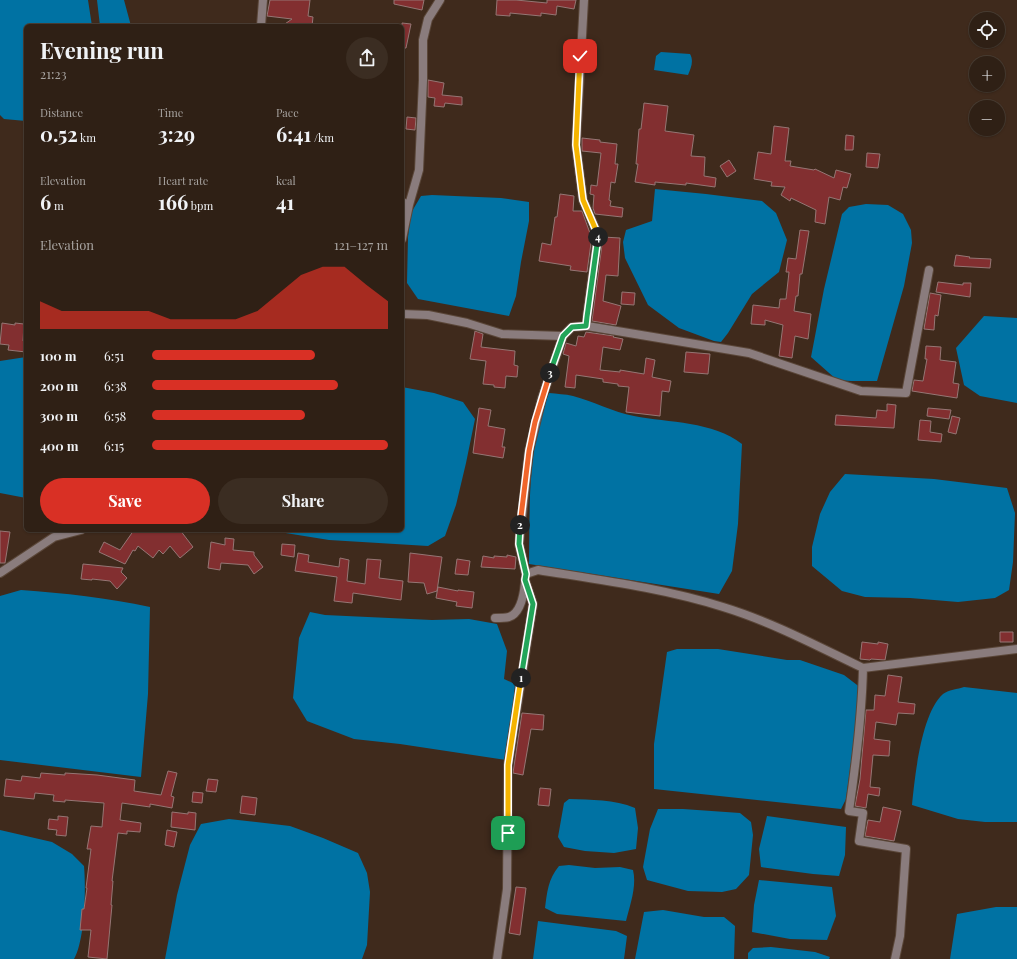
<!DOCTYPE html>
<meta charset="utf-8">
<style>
body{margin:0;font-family:"Playfair Display",serif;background:#3b2d22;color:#f1f3f6;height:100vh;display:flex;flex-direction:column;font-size:15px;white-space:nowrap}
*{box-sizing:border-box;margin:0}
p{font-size:13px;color:#a7a3a0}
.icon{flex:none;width:22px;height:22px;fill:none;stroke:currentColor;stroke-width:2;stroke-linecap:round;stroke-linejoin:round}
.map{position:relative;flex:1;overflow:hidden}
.details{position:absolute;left:24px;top:24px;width:380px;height:508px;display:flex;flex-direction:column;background:#2f2015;border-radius:6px;box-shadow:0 1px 3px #0004,0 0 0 1px #4a3e34}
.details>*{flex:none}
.fabs{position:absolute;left:969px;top:12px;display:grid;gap:8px}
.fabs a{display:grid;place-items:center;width:36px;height:36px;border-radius:50%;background:#2f2015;box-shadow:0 1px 3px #0004,0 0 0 1px #4a3e34;font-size:20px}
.pin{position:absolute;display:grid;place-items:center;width:34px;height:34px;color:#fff;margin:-17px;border-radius:8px;box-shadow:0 2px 6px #0006}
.km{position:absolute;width:20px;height:20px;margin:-10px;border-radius:50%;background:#222;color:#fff;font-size:11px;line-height:20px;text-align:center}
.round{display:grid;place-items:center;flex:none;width:42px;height:42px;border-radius:21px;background:#3b2d22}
.head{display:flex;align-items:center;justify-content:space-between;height:68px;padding:0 16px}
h1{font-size:22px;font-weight:700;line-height:30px}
.stats{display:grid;grid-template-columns:repeat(3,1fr);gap:6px;height:68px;padding:4px 16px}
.stats div{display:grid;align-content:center}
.stats b{font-size:20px;font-weight:700}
.stats small{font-size:11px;font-weight:400}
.stats p{font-size:11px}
.chart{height:112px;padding:8px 16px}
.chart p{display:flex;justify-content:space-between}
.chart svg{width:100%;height:72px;margin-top:4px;fill:#d93025;opacity:.7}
.primary-button{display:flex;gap:8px;margin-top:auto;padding:8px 16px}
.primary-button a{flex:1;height:46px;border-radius:24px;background:#d93025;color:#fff;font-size:16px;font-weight:700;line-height:46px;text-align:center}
.primary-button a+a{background:#3b2d22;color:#f1f3f6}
ul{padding:0 16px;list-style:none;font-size:13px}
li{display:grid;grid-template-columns:64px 48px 1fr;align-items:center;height:30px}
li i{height:10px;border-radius:5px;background:#d93025}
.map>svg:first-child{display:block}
.water{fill:#0072a3}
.building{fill:#822f30;stroke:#957674}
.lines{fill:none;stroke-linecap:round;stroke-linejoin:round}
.minor-casing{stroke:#5a4638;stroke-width:10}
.minor{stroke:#8a7c7d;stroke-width:8}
.split-1-casing{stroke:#fff;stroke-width:8}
.split-2-casing{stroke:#fff;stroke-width:8}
.split-3-casing{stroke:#fff;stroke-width:8}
.split-4-casing{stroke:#fff;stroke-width:8}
.split-5-casing{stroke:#fff;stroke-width:8}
.split-1{stroke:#f5b400;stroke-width:5}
.split-2{stroke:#22a559;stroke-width:5}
.split-3{stroke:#f0652b;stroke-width:5}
.split-4{stroke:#22a559;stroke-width:5}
.split-5{stroke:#f5b400;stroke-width:5}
</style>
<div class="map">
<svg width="1017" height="959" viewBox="0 0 1017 959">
<rect width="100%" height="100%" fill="#3f2a1c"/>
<path class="water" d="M0,0H88L92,26H26V121L4,119L0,115Z
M97,0H124L131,26H100Z
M661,52L690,54C694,61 691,68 688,75L654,70L656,56Z
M655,189L706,194L762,201L776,213L787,240L779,272L752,294L728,333L721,342L714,341L679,328L648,305L625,258L623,242L626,230L652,221Z
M432,195L501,198L529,202V221L521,262L516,296L509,316L418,299L407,283L408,237L411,213L421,196Z
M866,204L888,205L903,214L911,230L912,243L904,286L877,381H851L837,380L811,357L824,289L842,214L849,207Z
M984,316L1017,318V403L980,396L964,385L956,348Z
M26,357V498L0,493V361Z
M402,387L434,393L463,402L475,419L466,463L456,505L445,536L428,546L329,540L267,530H402Z
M549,393C557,394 565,394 573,396C593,401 613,412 634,416C669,423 713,421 742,444L738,524L732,571L719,594L529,564C530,507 527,447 549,393Z
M845,474L934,479L1007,488L1015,513L1013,562L1009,590L995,598L958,602L910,598L865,597L842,591L812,566V547L820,514L830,492Z
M21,590C64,593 108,598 150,607L148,694L141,777L0,760V596Z
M310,612L325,615L432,620L469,619L497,624L507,651L504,679L515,684L513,709L506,760L400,744L354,739L307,721L293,698L299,638Z
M677,649H718L787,660H800L844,675L861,688L846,799L841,809L654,789V744L667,652Z
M964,687L1017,693V822H985L958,819L912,805C915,776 921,714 943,694C948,690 958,689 964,687Z
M569,799C591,800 614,799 635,808L638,828L636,849L614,853L585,851L564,847L558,837L564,803Z
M658,809H683L740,813L751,822L753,835L749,875L736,889L722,892L688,891L647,880L643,867L650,829Z
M767,816L846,827L845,855L839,876L813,874L761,867L759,849Z
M229,819L290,826L323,838L358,853L367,873L370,892L367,945L362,959H165L177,895L190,845L201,824Z
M0,830L52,842L72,854L84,866C86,889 85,940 74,959H0Z
M569,865L595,868L620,867L633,870C637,886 630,905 626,921L557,914L545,908C547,893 548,879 559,866Z
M759,880L832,887L836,916L827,940L790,939L752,932L754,905Z
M996,907H1017V959H950L957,914Z
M663,910L704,917H724L735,926L734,959H635L644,912Z
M538,921L616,931L627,936L624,959H533Z
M771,947L815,952L830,957L829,959H748V953L753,948Z"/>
<path class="building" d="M270,0H310L308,16L313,17L312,26H282L292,19L267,16Z
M394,0H424L422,10L394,4Z
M497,0H516L547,3V0H576L574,9L557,6L556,15L541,13V16L510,13V16L496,15Z
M402,23L411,24L406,48H402Z
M428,80L444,83L442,95L462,97V105L445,103L444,107L434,106L435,98L428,97Z
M644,103L668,106L665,131L694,135L691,156L705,157L704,176L716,178L715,187L686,183V185L655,182V185L635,182L638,164H636L639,129H641Z
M407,117L416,118L415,130L406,129Z
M774,126L789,128L785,161H791L790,166L814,170L815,169L834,178L836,170L851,174L847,188L843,187L840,200L829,197L825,224L815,222L816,210L791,198L790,201L781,195L785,187L771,186L772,182L754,179L758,152L771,154Z
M846,135L854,136L853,150H845Z
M582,138L600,140V142L617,144L615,164H618L615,183L611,182L609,200L611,201L610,206L623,208L622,217L595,214L593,208L594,195L590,194L591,185L597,186L601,153L582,151Z
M867,153L880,154L878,168L866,167Z
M729,160L736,171L727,177L720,166Z
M560,194L574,196L573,211H582L591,236H592L587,272L570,270L571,266L539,261L542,243L551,245L555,217H557Z
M800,230L809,231L802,274H800L798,296H796L794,311L811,314L808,339L795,336L792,358L779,356L783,325L765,320V325L751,324L753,305L779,308L780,299H786L789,272H786L788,258L796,259Z
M603,237L620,238L618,276L606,275L603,301L621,306L616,325L592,321Z
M956,255L970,257L969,258L991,259L990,268L954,266Z
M938,282L963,285V283H971L970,297L936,292Z
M622,292L635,293L634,305L621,304Z
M930,293L941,295L938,316L935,315L934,330L924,329Z
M2,323L15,325V323L24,324L23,341L26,342V352L8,350L9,345L0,344Z
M475,331L483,334L481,347L515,351L514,365L518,366L517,377L506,376L505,388L494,387V385L483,384L486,361L470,359Z
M586,332L614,336L613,337L623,339L620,350L603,347L600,370L620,372V370L644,374L646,358L655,360L652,377L671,381L669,392L662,391L660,416L626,412L629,387L618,386V384L603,382V379L576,375L575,388L565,387L569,356L563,354L566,343L576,346L578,336L584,337Z
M926,346L941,347L940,360L956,362L953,383L959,384L957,398L912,391L914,380L923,381L927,359H925Z
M686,352L710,354L708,374L684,372Z
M887,404L896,405L894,428L835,425L836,415L876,418L877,410L887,411Z
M479,408L491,410L488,426L505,429L502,447H505L503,458L473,453Z
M928,408L951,410L949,419L927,416Z
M952,416L960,418L956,434L948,432Z
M920,420L931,421L930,432L942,434L941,442L918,440Z
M134,530H180L193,547L180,558L170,546L163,554L159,550L153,558L138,546L135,551L133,550L125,564L99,552L104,542L120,550Z
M0,531L10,532L5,563H0Z
M225,538L234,539L233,550L254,552V555L263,567L254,574L248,565L221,563L220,570L208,568L211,542L225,545Z
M282,544L295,545L294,557L281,555Z
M298,553L309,555L308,562L339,567L340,558L349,560L347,581L365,584L367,559L381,560L379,578L403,581L401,600L353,593L352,603L334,601L337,577L295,571Z
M410,553L442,557L437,591L427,594L424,583L408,582Z
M507,555L516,557L515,569L481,567L483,556L494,558V556L507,557Z
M457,559L470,561L468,575L455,574Z
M83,564L123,568L121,572L127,578L117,589L110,581L92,579V580L81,579Z
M438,587L458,591V590L474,592L472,608L456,606L457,602L436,598Z
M1000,632H1013V642H1000Z
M862,642L878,644V642L888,644L885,660L871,659L870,660L860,659Z
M888,675L902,677L898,702L915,704L914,714L898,713L896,725L876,722L874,739L890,741L889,756L873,755L870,787L880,788L879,796L868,794L866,808L855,806L860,779L866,710H874L875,695L885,696Z
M522,713L544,715L543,730L531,729L523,775L513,773Z
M168,771L177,773L171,796L174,797L172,808L150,804V807L122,803L120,820L141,823L140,832L127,831V834L118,833L112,881H113L111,905H112L107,959L88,957L91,930H80L82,909H84L87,888H86L91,849H87L91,826L102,827L104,803L65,800V802L53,801L54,795L35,793L34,799L4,796L6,779L21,781L22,776L40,778L41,773L65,775V773L97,775L135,780L134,791L161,795Z
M208,779L218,780L216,792L206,791Z
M540,788L551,789L549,806L538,805Z
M193,792L203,793L202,803L192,802Z
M242,796L257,798L255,815L240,813Z
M883,807L901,811L894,841L865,836L868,820L880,822Z
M172,812L188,814V812L196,813L195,830L171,827Z
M58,816L68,817L66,836L56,835L57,830L48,829L49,819L58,820Z
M167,830L177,832L174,847L165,845Z
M516,887L526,888L520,935L509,933Z"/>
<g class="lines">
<defs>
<path id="minor" d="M584,0L576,145L583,200L598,235L587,317V326L572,327L563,336L542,398L529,451L519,544L526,574L538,570C600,580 663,588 723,607C772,622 817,646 863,668
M261,26L263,0
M402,202L409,205L402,239
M409,205L419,170L423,80V40L428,19L440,0
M402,314L428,315L467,323L502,334L563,336
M587,326L749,353L861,391L906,393L929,270
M0,573L54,537L81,530
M495,618C500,618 505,618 509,617C521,613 524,593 525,583
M497,959L507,889L508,765L533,604L525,580
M895,959L900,936L906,849L859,841L863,813L849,811C856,763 862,716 863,668L1017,649"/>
</defs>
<use href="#minor" class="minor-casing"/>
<use href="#minor" class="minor"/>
</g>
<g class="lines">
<defs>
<path id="split-1" d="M508,833V765L521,678"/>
<path id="split-2" d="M520,525L519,544L526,574L525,580L533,604L521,678"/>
<path id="split-3" d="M520,525L529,451L535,422L550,373"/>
<path id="split-4" d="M550,373L563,336L572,327L586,326L587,317L598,237"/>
<path id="split-5" d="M580,56L576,145L583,200L598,235V237"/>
</defs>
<use href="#split-1" class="split-1-casing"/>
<use href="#split-2" class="split-2-casing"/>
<use href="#split-3" class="split-3-casing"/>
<use href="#split-4" class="split-4-casing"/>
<use href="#split-5" class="split-5-casing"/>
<use href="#split-1" class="split-1"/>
<use href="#split-2" class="split-2"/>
<use href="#split-3" class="split-3"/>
<use href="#split-4" class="split-4"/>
<use href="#split-5" class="split-5"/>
</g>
</svg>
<div class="fabs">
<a><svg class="icon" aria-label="locate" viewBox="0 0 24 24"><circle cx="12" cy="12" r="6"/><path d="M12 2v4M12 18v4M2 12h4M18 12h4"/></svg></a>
<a>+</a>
<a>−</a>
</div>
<div class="pin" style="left:508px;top:833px;background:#1e9e55"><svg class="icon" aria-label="arrive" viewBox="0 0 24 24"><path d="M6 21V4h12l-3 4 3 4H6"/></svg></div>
<div class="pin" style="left:580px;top:56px;background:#d93025"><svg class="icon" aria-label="check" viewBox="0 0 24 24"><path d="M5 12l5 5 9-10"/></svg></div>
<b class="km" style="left:521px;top:678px">1</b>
<b class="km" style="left:520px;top:525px">2</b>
<b class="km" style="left:550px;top:373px">3</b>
<b class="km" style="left:598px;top:237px">4</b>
<section class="details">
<div class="head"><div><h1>Evening run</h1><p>21:23</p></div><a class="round"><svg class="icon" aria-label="share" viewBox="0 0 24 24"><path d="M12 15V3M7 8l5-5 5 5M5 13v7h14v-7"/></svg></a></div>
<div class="stats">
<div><p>Distance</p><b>0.52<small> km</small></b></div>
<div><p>Time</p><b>3:29</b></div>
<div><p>Pace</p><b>6:41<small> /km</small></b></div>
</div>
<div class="stats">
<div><p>Elevation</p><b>6<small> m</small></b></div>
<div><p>Heart rate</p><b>166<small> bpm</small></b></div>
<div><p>kcal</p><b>41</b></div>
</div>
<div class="chart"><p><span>Elevation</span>121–127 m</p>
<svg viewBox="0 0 160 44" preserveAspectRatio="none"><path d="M0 44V27L10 33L20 33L30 33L40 33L50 33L60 38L70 38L80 38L90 38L100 33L110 22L120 11L130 6L140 6L150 17L160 27V44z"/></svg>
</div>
<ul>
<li><b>100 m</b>6:51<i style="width:69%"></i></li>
<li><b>200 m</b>6:38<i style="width:79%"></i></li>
<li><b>300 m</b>6:58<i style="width:65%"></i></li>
<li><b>400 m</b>6:15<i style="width:100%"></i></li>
</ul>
<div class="primary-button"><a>Save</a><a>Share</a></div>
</section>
</div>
